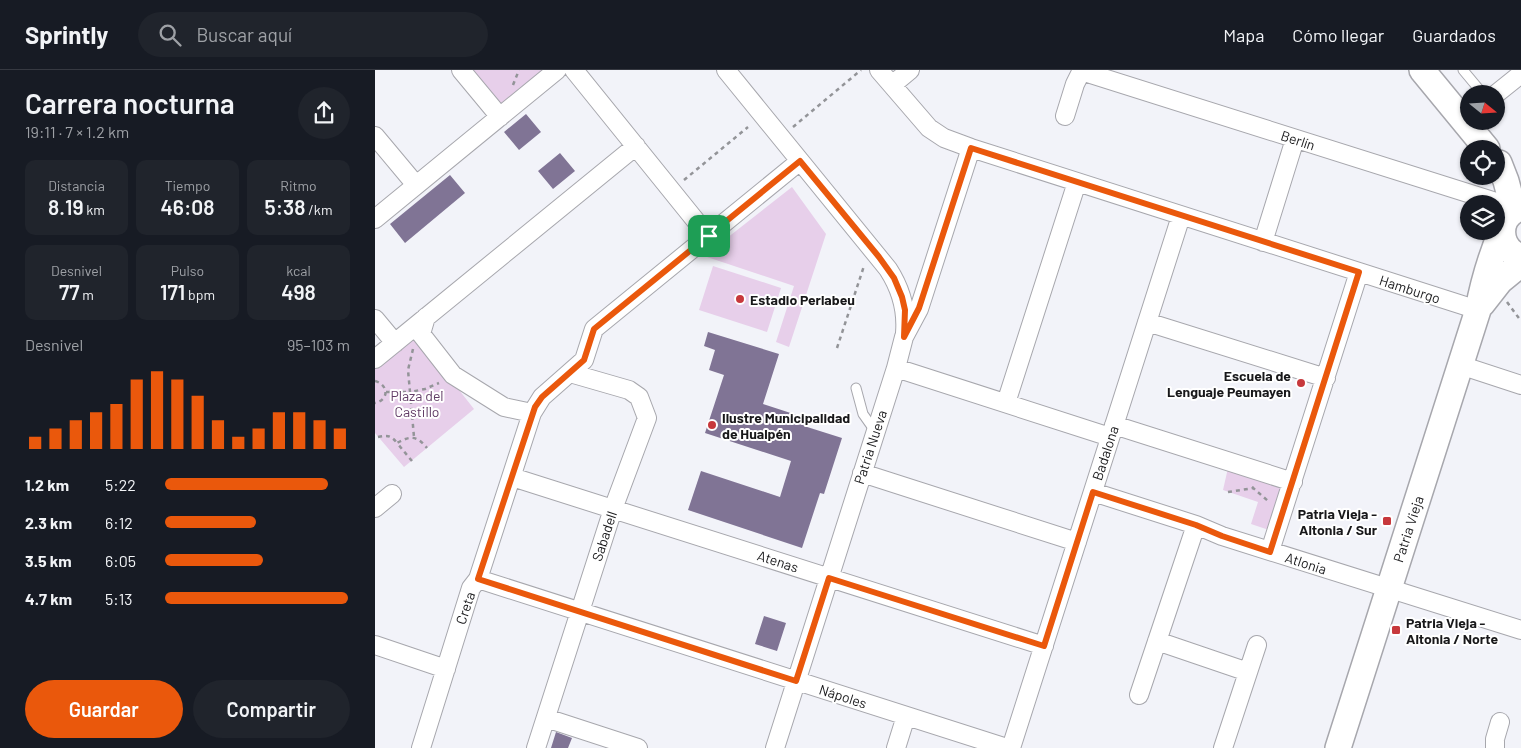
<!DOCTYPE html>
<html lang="es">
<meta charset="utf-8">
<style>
body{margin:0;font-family:Barlow,sans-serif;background:#20242c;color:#f1f3f6;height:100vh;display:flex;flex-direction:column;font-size:19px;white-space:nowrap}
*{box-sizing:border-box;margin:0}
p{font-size:16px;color:#9ea1a6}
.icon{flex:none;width:28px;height:28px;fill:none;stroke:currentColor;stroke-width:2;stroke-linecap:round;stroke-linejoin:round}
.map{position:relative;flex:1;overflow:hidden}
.side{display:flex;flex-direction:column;background:#171b24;width:375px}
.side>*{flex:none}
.needle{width:32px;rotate:108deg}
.controls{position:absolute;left:1085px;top:15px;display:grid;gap:10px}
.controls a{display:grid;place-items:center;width:45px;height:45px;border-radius:50%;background:#171b24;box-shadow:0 1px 4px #0004;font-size:25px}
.pin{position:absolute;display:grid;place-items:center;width:42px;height:42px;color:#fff;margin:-21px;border-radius:10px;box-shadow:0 2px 8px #0006}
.round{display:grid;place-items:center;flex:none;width:52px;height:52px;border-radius:26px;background:#20242c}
.overview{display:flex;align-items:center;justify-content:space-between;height:85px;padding:0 25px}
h1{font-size:28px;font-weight:600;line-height:38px}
.metrics{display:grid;grid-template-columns:repeat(3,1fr);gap:8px;height:85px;padding:5px 25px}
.metrics div{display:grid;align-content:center;border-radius:10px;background:#20242c;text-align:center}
.metrics b{font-size:21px;font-weight:600}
.metrics small{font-size:14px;font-weight:400}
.metrics p{font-size:14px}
.chart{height:140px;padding:10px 25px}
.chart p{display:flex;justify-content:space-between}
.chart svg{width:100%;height:90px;margin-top:5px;stroke:#ea580c;stroke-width:6}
.button{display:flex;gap:10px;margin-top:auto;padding:10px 25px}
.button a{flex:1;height:58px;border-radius:30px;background:#ea580c;color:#fff;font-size:20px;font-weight:600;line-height:58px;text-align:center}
.button a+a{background:#20242c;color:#f1f3f6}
ul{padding:0 25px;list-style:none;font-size:16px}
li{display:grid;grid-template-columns:80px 60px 1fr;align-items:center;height:38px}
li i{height:12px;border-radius:6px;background:#ea580c}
header{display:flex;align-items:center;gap:30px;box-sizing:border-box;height:70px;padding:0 25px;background:#171b24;border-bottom:1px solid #363941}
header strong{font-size:24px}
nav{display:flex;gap:28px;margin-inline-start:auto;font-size:18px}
.search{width:350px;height:45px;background:#20242c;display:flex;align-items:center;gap:12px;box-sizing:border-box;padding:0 18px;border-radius:28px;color:#9ea1a6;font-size:19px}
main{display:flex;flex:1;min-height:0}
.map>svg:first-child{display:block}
.green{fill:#e7cfea}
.building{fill:#807495}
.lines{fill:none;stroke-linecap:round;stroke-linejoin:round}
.lane-casing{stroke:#a7a7ad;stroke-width:11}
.street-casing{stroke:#a7a7ad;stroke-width:20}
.secondary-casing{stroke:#a7a7ad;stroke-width:28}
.path{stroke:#939498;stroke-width:2.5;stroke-dasharray:4 4;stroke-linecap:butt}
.lane{stroke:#fff;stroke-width:9}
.street{stroke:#fff;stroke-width:18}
.secondary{stroke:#fff;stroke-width:25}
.route-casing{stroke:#fff;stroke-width:10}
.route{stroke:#ea580c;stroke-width:6}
.poi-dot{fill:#c7383c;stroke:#fff;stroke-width:2}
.labels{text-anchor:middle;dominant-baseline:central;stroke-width:4;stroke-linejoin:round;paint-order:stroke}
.street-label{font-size:14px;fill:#18181a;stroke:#fff}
.poi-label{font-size:14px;font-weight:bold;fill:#18181a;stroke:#fff;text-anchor:start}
.park-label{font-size:14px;fill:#613c66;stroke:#fff}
</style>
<header>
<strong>Sprintly</strong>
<div class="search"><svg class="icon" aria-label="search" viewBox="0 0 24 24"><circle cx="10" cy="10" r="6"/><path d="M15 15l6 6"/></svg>Buscar aquí</div>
<nav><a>Mapa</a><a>Cómo llegar</a><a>Guardados</a></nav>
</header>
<main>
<section class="side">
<div class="overview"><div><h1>Carrera nocturna</h1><p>19:11 · 7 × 1.2 km</p></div><a class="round"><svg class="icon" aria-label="share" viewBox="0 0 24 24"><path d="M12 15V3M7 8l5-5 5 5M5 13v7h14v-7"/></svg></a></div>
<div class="metrics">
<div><p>Distancia</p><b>8.19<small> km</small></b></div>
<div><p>Tiempo</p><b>46:08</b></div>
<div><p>Ritmo</p><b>5:38<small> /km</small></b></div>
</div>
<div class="metrics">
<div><p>Desnivel</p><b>77<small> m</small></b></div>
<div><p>Pulso</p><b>171<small> bpm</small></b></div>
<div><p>kcal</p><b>498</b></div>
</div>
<div class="chart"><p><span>Desnivel</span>95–103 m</p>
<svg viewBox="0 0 160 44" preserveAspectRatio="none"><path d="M5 44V38M15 44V34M25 44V30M35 44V26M45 44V22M55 44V10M65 44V6M75 44V10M85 44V18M95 44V30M105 44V38M115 44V34M125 44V26M135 44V26M145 44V30M155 44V34"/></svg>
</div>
<ul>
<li><b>1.2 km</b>5:22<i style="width:88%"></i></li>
<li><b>2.3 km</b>6:12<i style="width:49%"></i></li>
<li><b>3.5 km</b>6:05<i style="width:53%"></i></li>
<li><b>4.7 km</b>5:13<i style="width:99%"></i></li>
</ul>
<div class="button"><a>Guardar</a><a>Compartir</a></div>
</section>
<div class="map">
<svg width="1146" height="678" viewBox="0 0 1146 678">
<rect width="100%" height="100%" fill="#f2f3f9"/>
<path class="green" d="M96,0H177L125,38Z
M417,117L451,164L414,277L401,272L419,216L329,186Z
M338,196L406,218L392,262L324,240Z
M40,264L99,339L29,397L0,363V296Z
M853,398L909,415L900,462L876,454L883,432L848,420Z"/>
<path class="building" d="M151,44L166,62L144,80L129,62Z
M185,83L200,101L178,119L163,101Z
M75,105L90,123L30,173L15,154Z
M333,262L404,284L388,334L431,348L429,356L467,368L449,424L445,423L427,478L313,440L326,401L405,427L416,391L330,363L349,305L334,300L340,280L329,276Z
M389,546L411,553L402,581L380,574Z
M181,662L197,668L193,678H176Z"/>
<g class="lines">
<defs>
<path id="lane" d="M1088,0L1108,24
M481,318L488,344L500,361"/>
<path id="street" d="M86,0L125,47
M199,0L333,166
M351,0L513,199C526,219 532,239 530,263
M504,0L554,58L569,68L596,78L1103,240
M706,1L1118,131L1139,141
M517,15L535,0
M1121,24L1146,4
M690,46L700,14L707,0
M0,66L41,115
M0,149L182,0
M888,172L920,69
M51,247L46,264L78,305L129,337L157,343
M0,249L20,273
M772,252L951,308
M0,289L261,76
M1085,295L1146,315
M521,298L735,367
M631,333L702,112
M739,355L918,412
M487,403L702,472
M137,407L669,576
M718,422L821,455L847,466L1146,560
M0,438L17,424
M895,481L984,202
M103,509L632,678
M782,571L873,602
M0,575L71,599
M764,625L821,455
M171,648L263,678
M46,678L96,518L103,509L157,343L167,327L209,290L219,259L425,91
M161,678L238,439L272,348L264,327L254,320L195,303
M400,678L521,298L529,267L544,239L596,78
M521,678L531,646
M636,678L806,146
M848,678L882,575
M1120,678V669L1125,652"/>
<path id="secondary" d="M1047,0L1112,79
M1124,93L1131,111L1139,141
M1146,138C1121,146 1122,178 1146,187
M1107,234L1125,211L1146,194
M963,678L1103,240C1108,213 1116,186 1127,160"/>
</defs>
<use href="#lane" class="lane-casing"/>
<use href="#street" class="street-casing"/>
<use href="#secondary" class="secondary-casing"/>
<path class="path" d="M138,15L144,0
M418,57L486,0
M309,110L373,57
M1132,232L1146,251
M462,278L489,196
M38,279L33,300L35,322L50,319L64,313
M0,311C14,315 14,330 0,333
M11,322H35L39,367
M3,367C12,365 16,365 22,373
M37,391L22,373C36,365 42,366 52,378
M877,417L893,431
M853,422L879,418"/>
<use href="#lane" class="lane"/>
<use href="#street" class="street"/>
<use href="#secondary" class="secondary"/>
</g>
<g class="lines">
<defs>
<path id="route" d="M596,78L984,202L895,482L847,466L821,455L718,422L669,576L454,508L421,611L103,509L160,337L167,327L209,290L219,259L425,91L504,187L519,208L527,227L530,240L529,267L544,238Z"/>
</defs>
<use href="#route" class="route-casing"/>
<use href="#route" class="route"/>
</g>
<g class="poi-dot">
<circle cx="365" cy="229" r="5"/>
<circle cx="926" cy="313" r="5"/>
<circle cx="337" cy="355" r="5"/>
<rect x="1007" y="446" width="10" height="10" rx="2.5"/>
<rect x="1016" y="555" width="10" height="10" rx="2.5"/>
</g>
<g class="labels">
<g class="street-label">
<text transform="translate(923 70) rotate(18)">Berlín</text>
<text transform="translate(1035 219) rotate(18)">Hamburgo</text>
<text transform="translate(495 377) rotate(-72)">Patria Nueva</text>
<text transform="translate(730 383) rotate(-72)">Badalona</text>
<text transform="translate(1033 459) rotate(-72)">Patria Vieja</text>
<text transform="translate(229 466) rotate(-72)">Sabadell</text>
<text transform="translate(403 491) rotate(18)">Atenas</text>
<text transform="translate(931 493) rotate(18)">Atlonia</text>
<text transform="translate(90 538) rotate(-72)">Creta</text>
<text transform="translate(468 626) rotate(18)">Nápoles</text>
</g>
<g class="poi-label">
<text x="375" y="229">Estadio Perlabeu</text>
<text x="916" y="305" text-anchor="end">Escuela de<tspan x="916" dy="16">Lenguaje Peumayen</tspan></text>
<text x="347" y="347">Ilustre Municipalidad<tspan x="347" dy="16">de Hualpén</tspan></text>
<text x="1002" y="443" text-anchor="end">Patria Vieja -<tspan x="1002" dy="16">Altonia / Sur</tspan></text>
<text x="1031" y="552">Patria Vieja -<tspan x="1031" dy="16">Altonia / Norte</tspan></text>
</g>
<g class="park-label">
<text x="42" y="325">Plaza del<tspan x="42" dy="16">Castillo</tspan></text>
</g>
</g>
</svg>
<div class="controls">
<a><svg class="needle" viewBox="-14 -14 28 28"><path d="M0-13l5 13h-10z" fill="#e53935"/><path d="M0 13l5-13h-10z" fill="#9ea1a6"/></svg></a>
<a><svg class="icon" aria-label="locate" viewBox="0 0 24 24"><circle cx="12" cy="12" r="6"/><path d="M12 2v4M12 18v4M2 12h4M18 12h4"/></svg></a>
<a><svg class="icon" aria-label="layers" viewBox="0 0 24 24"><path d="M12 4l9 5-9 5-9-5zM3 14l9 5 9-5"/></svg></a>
</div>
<div class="pin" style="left:334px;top:166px;background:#1e9e55"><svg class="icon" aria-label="arrive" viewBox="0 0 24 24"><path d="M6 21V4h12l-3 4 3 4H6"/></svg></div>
</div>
</main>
